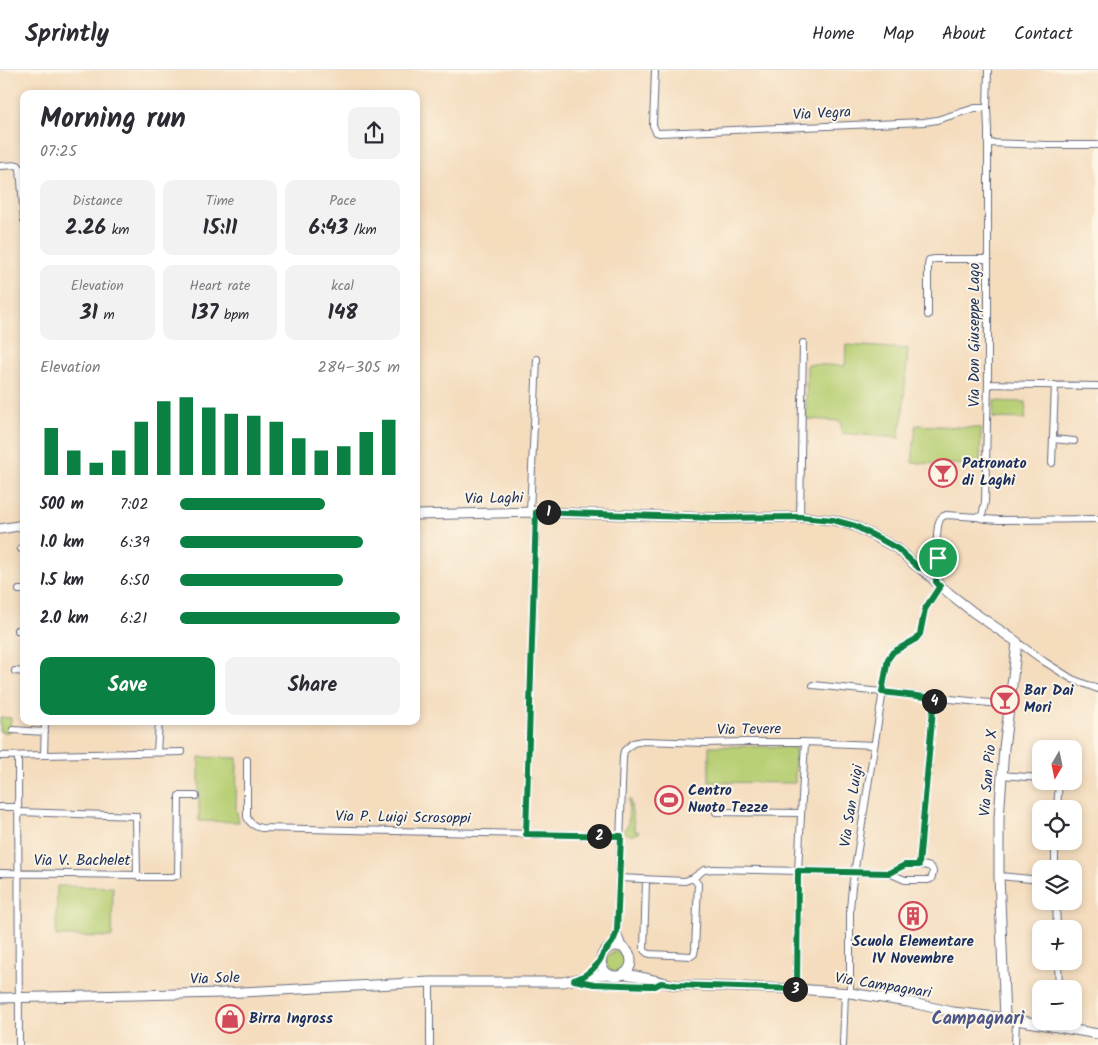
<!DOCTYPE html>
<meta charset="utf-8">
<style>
body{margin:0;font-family:Kalam,sans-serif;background:#f2f2f3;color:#2b2b33;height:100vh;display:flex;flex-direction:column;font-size:19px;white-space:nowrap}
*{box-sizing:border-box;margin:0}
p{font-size:16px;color:#7c7c81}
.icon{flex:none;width:28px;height:28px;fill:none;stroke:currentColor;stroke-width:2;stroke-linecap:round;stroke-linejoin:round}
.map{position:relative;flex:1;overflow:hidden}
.panel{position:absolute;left:20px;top:20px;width:400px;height:635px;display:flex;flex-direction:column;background:#fff;border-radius:10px;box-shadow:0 2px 8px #0003}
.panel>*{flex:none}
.needle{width:32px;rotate:189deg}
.buttons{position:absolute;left:1032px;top:670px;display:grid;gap:10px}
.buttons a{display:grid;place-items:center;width:50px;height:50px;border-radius:10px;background:#fff;box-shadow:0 2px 8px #0003;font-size:25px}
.pin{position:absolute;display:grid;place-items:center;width:42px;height:42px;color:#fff;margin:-21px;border:2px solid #fff;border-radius:50%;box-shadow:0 1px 5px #0007}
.km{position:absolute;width:25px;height:25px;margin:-12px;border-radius:50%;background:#222;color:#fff;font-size:14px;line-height:25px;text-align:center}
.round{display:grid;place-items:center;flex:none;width:52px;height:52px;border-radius:10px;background:#f2f2f3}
.head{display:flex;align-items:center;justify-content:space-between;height:85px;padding:0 20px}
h1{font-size:28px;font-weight:700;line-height:38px}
.figures{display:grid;grid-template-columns:repeat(3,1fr);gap:8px;height:85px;padding:5px 20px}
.figures div{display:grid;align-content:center;border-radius:10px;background:#f2f2f3;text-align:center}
.figures b{font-size:21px;font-weight:700}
.figures small{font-size:14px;font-weight:400}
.figures p{font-size:14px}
.chart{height:140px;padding:10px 20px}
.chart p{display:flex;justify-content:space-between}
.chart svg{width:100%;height:90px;margin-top:5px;stroke:#0b8043;stroke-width:6}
.cta{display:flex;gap:10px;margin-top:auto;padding:10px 20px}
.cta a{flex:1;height:58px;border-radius:10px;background:#0b8043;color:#fff;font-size:20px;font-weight:700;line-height:58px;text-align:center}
.cta a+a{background:#f2f2f3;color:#2b2b33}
ul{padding:0 20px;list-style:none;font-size:16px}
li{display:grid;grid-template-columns:80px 60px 1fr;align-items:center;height:38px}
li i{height:12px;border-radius:6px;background:#0b8043}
header{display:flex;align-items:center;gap:30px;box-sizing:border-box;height:70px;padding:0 25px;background:#fff;border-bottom:1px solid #e1e1e2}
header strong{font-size:24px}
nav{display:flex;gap:28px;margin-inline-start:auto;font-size:18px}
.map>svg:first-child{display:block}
.green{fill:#b8cf74;stroke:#6a7f69}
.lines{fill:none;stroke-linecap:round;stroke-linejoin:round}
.street-casing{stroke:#676c7f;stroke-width:8}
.secondary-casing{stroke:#676c7f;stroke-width:11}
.street{stroke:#fff;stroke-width:6}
.secondary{stroke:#fff;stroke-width:9}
.route-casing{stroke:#fff;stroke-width:10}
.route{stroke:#0b8043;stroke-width:6}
.labels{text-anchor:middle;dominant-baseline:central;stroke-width:4;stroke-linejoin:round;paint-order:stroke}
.street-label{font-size:15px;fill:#1b2f5e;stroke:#fcf5e5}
.poi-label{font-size:15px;font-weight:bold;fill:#1b2f5e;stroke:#fcf5e5;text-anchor:start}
.quarter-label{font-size:18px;font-weight:bold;fill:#4c5689;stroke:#fcf5e5}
</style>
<header>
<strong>Sprintly</strong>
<nav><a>Home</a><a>Map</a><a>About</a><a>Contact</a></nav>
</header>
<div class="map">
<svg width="1098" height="975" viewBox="0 0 1098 975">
<rect width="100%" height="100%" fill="#fcf5e5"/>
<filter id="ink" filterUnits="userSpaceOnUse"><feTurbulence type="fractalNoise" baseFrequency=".02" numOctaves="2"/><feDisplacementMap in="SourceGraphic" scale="10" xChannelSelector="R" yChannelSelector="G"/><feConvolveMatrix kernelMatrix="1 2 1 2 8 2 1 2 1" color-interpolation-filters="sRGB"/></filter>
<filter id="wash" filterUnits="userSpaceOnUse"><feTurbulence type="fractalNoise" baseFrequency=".0096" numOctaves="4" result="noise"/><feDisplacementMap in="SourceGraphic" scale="20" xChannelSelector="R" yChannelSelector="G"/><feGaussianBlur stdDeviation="1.12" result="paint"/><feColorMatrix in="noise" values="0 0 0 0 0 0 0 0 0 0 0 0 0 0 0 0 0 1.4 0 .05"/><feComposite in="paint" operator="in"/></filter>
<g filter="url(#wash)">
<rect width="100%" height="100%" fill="#f4dcbd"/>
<path class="green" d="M846,275L908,279L902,354H900L899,368L841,363V351L806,349L807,294L845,296Z
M994,331L1026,332L1025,349L993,348Z
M916,355L981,358L980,395L912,393Z
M0,647L11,648L10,662H0Z
M709,676L795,677V713L709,712Z
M199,687L237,688L236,739L239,752L199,751Z
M629,729H630L635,761H639L638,763C634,766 627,765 624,762V759L628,756Z
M57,816L113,817L112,867L56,866Z
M606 892a10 10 0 1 1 20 0a10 10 0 1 1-20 0Z"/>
</g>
<g filter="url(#ink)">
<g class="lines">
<defs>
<path id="street" d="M655,0L653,55L656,62L659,63L924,52L937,50L975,38H987
M988,73L1048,75H1098
M0,96L18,95L20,98L24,150
M928,245V196L929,190L935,189H988
M988,314L1098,316
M1053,369L1074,371
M1052,393L1055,315
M530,442L537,289
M800,447L803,273
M977,447L986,449L998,450L1098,449
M21,479H24
M937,497C938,487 934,453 942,447C943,446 945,446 946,445L977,447L982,446L985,432L988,314V59L987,38L988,0
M19,520H24
M17,560L24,561
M1017,572L1045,592L1072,609L1098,619
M15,601L24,602
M813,615L1009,635
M13,660L45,662
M157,682L159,651
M44,685L45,651
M0,686L182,682
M18,686L19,975
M247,690V747C250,754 254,756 261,758L621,766
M1001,705L1041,708
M0,737H18
M1057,739L1059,711
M716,742L800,743
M526,764L536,442
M1055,771V799
M919,795L934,628
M0,803L137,805L136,746L18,742
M137,805L139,807H173L178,805L179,726H196
M999,806L1041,810
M619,808L685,811L693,808L704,800L713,799L889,803L905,810H928L931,809C938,795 925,795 915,795C912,795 907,794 903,796C899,797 894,801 889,803
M646,810L644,880L647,883L650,884L691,886L694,884L695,879L698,814L693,808
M1056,831L1057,859
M617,861L623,878
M609,878L613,874L617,861L623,687L624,681L633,673L643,671L706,673L743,672H805L874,675
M1058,891L1059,919
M575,910L594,914L619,915L655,916L661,913
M797,919L798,801L805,672
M850,923V839L852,817L888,589L893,582L916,569L920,565L925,539L940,516
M430,975V912
M843,975L845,922
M1015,975L1016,951"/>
<path id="secondary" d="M416,445L536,442L718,448L800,447L833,450L855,456L898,479L914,494L930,506L940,516L973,542L1017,572L1014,599L1004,678L999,748V806L1005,948
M0,459L24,455
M919,498L926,497L930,495L935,496L937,499L936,512
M601 891a15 15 0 1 1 30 0a15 15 0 1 1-30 0Z
M624,904C642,906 658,912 675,915L797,919L850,923L908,932L953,942L1005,948L1098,964
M0,928L223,923L430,912H563L590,906L608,904"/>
</defs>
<use href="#street" class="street-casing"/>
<use href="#secondary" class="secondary-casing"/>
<use href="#street" class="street"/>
<use href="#secondary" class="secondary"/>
</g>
</g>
<g class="lines" filter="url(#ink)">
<defs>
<path id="route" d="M536,442L718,448L800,447L833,450L855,456L882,470L898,479L919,498C927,497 932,494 938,488L936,512L940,516L925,539L920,564L916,569L893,582L888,589L882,622L934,628L919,795H905L889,803L798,801L797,919L675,915L661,913L655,916H649L594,914L574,910C585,907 596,898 601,888C604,884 601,885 605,881C613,872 613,872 617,861L621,766L526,764Z"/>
</defs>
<use href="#route" class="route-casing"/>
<use href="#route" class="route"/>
</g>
<defs>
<symbol id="bar-ring" viewBox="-11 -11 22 22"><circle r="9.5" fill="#fcf5e5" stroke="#d1495b" stroke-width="1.5"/><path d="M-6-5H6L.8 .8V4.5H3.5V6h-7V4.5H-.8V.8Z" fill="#d1495b"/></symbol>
<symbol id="stadium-ring" viewBox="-11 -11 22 22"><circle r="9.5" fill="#fcf5e5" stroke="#d1495b" stroke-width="1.5"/><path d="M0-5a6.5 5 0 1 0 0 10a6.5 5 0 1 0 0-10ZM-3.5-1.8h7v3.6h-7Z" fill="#d1495b"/></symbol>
<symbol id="building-ring" viewBox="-11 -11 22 22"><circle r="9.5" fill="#fcf5e5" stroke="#d1495b" stroke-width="1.5"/><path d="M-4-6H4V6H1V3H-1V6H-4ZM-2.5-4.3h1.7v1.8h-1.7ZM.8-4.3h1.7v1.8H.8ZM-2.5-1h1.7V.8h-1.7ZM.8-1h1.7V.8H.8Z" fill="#d1495b"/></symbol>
<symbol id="shop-ring" viewBox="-11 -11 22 22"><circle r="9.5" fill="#fcf5e5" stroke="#d1495b" stroke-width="1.5"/><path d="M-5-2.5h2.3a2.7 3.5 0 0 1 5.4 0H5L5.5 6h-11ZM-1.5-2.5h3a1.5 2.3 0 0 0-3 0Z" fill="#d1495b"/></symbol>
</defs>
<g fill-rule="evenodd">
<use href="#bar-ring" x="927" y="387" width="32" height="32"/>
<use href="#bar-ring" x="989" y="614" width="32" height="32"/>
<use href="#stadium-ring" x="653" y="714" width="32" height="32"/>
<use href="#building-ring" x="897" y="830" width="32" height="32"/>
<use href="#shop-ring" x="214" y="933" width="32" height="32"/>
</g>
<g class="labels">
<g class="street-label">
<text transform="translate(822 44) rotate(-3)">Via Vegra</text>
<text transform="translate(975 265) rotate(-90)">Via Don Giuseppe Lago</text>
<text transform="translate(494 429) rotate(-1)">Via Laghi</text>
<text transform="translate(749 660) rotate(-1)">Via Tevere</text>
<text transform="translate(989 703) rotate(-85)">Via San Pio X</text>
<text transform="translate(852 736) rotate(-81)">Via San Luigi</text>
<text transform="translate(403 748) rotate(1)">Via P. Luigi Scrosoppi</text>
<text x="82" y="791">Via V. Bachelet</text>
<text transform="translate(215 909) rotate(-2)">Via Sole</text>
<text transform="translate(883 916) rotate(9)">Via Campagnari</text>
</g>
<g class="poi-label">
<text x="962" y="394">Patronato<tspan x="962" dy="17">di Laghi</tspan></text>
<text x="1024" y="621">Bar Dai<tspan x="1024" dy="17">Mori</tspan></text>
<text x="688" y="721">Centro<tspan x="688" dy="17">Nuoto Tezze</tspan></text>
<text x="913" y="872" text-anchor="middle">Scuola Elementare<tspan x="913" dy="17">IV Novembre</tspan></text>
<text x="249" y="949">Birra Ingross</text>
</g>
<g class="quarter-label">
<text x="978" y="949">Campagnari</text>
</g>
</g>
</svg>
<div class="buttons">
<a><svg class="needle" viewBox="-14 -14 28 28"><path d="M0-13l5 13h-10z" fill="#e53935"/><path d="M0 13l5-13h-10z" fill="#7c7c81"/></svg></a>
<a><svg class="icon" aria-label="locate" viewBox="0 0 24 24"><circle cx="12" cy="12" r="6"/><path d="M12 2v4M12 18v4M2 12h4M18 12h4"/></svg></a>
<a><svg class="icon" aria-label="layers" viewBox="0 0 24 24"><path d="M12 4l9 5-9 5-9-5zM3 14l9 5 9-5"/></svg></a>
<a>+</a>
<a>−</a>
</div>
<div class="pin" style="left:938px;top:488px;background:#1e9e55"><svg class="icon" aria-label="arrive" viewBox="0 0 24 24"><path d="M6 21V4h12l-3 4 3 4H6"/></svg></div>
<b class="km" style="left:548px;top:442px">1</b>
<b class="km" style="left:599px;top:766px">2</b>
<b class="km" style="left:795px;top:919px">3</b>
<b class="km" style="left:934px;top:631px">4</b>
<section class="panel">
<div class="head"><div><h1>Morning run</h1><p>07:25</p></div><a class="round"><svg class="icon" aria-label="share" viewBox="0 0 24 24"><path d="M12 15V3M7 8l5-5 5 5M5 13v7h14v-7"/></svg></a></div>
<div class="figures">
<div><p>Distance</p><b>2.26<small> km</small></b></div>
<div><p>Time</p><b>15:11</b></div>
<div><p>Pace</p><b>6:43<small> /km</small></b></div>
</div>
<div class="figures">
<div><p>Elevation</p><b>31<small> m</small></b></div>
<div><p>Heart rate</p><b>137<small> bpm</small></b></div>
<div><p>kcal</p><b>148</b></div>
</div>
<div class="chart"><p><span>Elevation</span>284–305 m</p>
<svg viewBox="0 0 160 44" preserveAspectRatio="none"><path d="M5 44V21M15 44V32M25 44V38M35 44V32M45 44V18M55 44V8M65 44V6M75 44V11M85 44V14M95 44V15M105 44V18M115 44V26M125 44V32M135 44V30M145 44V23M155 44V17"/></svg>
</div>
<ul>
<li><b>500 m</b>7:02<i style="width:66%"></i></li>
<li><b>1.0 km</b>6:39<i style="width:83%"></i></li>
<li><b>1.5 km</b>6:50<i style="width:74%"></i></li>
<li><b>2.0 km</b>6:21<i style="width:100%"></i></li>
</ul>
<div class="cta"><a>Save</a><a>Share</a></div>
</section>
</div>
